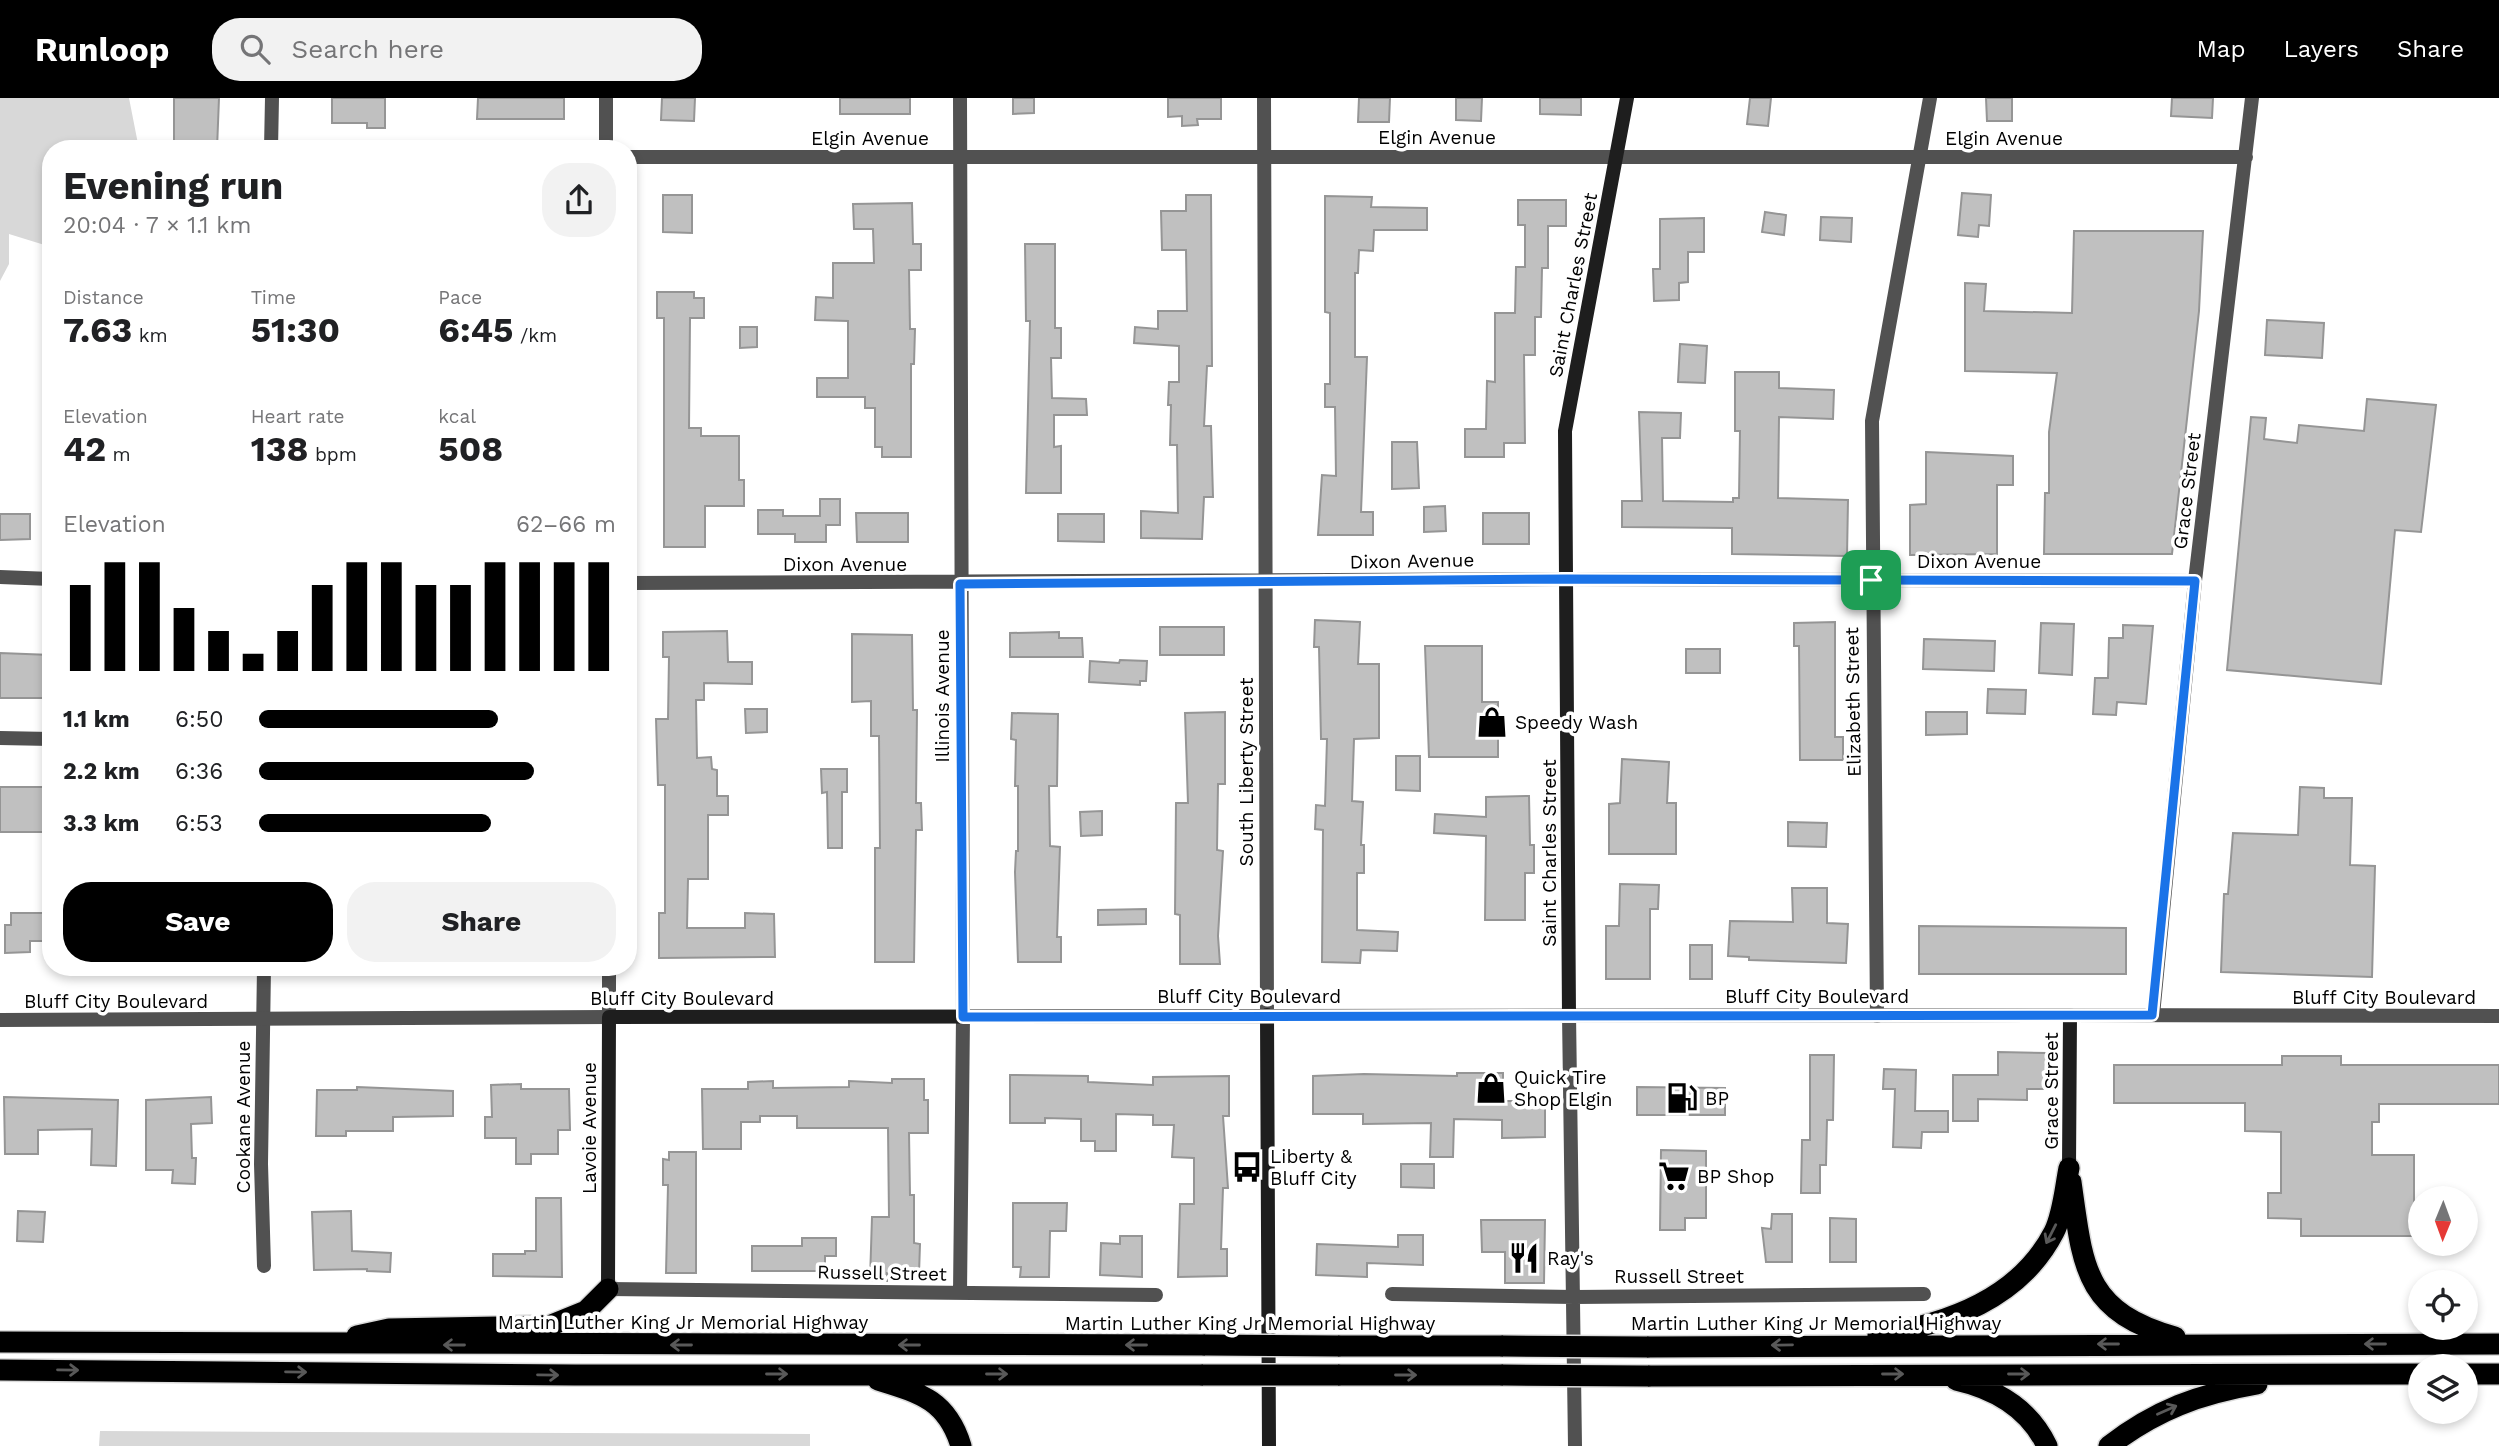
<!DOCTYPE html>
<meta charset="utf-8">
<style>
body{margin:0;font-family:"Work Sans",sans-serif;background:#f2f2f2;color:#202124;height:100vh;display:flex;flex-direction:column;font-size:26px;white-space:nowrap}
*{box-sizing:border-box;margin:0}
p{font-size:23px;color:#757577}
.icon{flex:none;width:38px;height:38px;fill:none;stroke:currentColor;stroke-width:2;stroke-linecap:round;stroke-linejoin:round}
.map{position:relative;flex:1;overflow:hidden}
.side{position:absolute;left:42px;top:42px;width:595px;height:836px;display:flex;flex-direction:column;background:#fff;border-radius:28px;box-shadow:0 4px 10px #0003}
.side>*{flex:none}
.needle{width:46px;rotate:181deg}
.controls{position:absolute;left:2408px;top:1088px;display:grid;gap:14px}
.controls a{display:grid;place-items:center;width:70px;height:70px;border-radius:50%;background:#fff;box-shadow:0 4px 10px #0003;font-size:35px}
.pin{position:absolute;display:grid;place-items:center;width:60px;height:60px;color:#fff;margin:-30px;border-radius:14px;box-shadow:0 4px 10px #0006}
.round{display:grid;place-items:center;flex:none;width:74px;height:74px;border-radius:28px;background:#f2f2f2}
.head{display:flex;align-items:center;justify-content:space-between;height:119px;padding:0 21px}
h1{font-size:38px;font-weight:700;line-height:52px}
.stats{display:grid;grid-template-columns:repeat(3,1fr);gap:10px;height:119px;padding:7px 21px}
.stats div{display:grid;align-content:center}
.stats b{font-size:35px;font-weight:700}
.stats small{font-size:19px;font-weight:400}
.stats p{font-size:19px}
.chart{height:196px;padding:14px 21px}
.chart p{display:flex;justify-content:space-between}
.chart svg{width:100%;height:126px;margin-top:7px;stroke:#000;stroke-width:6}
.cta{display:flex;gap:14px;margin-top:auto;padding:14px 21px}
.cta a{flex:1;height:80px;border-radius:28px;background:#000;color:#fff;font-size:28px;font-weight:700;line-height:80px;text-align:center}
.cta a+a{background:#f2f2f2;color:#202124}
ul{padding:0 21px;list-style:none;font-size:23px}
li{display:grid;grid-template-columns:112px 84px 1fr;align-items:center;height:52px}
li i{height:18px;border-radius:9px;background:#000}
header{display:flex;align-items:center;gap:42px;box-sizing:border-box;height:98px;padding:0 35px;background:#000;color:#fff}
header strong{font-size:33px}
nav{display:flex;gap:38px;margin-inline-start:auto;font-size:24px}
.search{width:490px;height:63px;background:#f2f2f2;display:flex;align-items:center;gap:18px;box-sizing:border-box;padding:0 24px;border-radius:28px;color:#757577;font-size:26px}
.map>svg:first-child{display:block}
.green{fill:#d8d8d8}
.building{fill:#c0c0c0;stroke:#959595;stroke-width:2}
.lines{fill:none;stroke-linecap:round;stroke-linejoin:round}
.motorway-casing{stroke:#dbdbdb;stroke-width:24}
.minor{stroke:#515151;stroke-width:14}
.tertiary{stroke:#515151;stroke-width:14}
.secondary{stroke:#1e1e1e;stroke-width:14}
.motorway{stroke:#000;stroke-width:21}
.motorway-bridge-casing{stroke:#dbdbdb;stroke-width:24;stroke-linecap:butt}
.motorway-bridge{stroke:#000;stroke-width:21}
.oneway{stroke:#595959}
.route-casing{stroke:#fff;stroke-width:14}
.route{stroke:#1a73e8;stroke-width:9}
.labels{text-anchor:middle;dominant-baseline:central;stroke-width:7;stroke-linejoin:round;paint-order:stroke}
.street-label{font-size:19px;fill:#000;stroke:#fff}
.poi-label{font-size:19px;fill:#000;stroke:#fff;text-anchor:start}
</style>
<header>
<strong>Runloop</strong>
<div class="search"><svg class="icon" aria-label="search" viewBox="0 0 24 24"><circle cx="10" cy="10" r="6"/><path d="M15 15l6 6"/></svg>Search here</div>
<nav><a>Map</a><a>Layers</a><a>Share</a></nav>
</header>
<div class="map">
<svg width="2499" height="1348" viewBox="0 0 2499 1348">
<rect width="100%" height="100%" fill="#fff"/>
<path class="green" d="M0,0H129L139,51H51V149L9,136V166L0,183Z
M100,1333L810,1336V1348H99Z"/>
<path class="building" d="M174,0H219L217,51H174Z
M332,0H385V30H367V25H332Z
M478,0H564V21H477Z
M662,0H695L694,23L661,22Z
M840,0H910V16H840Z
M1013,0H1034V15L1013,16Z
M1168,0H1221V21H1197L1198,27L1182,28V18L1168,19Z
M1359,0H1390L1389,24H1358Z
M1456,0H1482L1481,23L1456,22Z
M1540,0H1581V17L1540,16Z
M1750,0H1771L1768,28L1747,26Z
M1986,0H2012V23H1987Z
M2172,0H2213L2212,20L2171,18Z
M1962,95L1991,97L1989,128L1979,127L1978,139L1958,137Z
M663,97H692V135L663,134Z
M1186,97H1211L1212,268H1207L1204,328H1211L1213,399H1204L1202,441L1141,440V413L1178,415L1177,347H1170L1171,307H1168L1169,284H1179V248L1134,245L1135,229L1158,231V213H1187L1186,152H1162L1161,113H1186Z
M1325,98L1372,99L1371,109L1427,110V132H1374L1373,153L1359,152L1358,175H1355V259H1367L1361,414H1373V437H1318L1322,377L1336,378L1335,309H1325V286H1330V215L1325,214Z
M1518,102H1566V128H1548V170H1542L1541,219H1535V257H1524L1525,345H1504V359H1465V331H1486L1487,283L1495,284V215H1515L1516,169H1525V127H1518Z
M912,105L913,146H921V172H909L910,231H915L914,266H911V359H882V349H875V310H865V299H817V280H848V223L815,222L816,199L833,200V165H874L873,131H854L853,106Z
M1765,114L1786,117L1784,137L1762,134Z
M1821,119L1852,120L1851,144L1820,142Z
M1704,120V154H1688V184L1679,185V202L1654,203L1653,171H1660V121Z
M2074,133H2203L2199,213L2172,456H2044L2045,395H2049V334L2057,275L1965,273V185L1986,186L1984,213L2072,215Z
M1025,146H1055V230H1061V260H1051L1052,300L1086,301L1087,317H1054V349L1061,348V395H1026L1030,223H1026Z
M657,194H694V200H704V220H690L689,330H701V338H739V382H744V408H705V449H664V220H657Z
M2267,222L2324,225L2322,260L2265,257Z
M740,229H757V249L740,250Z
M1680,246L1707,248L1705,285L1678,284Z
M1735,274H1779V290L1834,292L1833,321L1779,319L1778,400L1848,402L1847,458L1732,456V430L1622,429V403H1642L1639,314L1681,315L1680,340H1662L1663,403L1733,404V400H1739L1740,333H1735Z
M2367,301L2436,307L2421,434L2395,432L2381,586L2227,572L2251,319L2266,320L2264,341L2297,345L2299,327L2364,333Z
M1392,344H1417L1419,390L1392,391Z
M1926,354L2013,358V387H1997V456L1910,457V407L1926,406Z
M820,401H840V427H826V444H795V436H758V412H783V418H820Z
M1445,408L1446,433L1424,434V409Z
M856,415H908V444H857Z
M1483,415H1529V446H1483Z
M0,416H30V441L0,442Z
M1058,416H1104V444L1058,443Z
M1315,522L1360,524L1358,566H1379V640L1354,641L1352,703L1363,704L1361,747H1364V775H1357V832L1398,834L1397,853L1361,852L1360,865L1322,864L1323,732L1315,731L1316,707L1325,708L1327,641H1321L1319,549H1314Z
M1835,524V639H1843V662H1800L1799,548H1794V525Z
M2041,525L2074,526L2072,577L2039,575Z
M2123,527L2153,528L2146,606L2117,604L2116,617L2093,616L2095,580H2108L2109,540H2123Z
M1160,529H1224V557H1160Z
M727,533L728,564H752V586L704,585V602H696L697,660L711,659L712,671L717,672V698H728V717H708V781H688L687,830H745V815L774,816L775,859L659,860V815H665V687H658L656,621H668L669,559H663V534Z
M1059,534V540H1082L1083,559H1010V535Z
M852,536L912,537L913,612H917L916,705H921L922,732H916L914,864H875V750H880L879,638H871V603L852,604Z
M1924,541L1995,543L1994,573L1923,571Z
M1425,548H1482V604H1498V659H1429Z
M1686,551H1720V575H1686Z
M0,555L51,557V600H0Z
M1120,562L1147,563L1146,583H1140V587L1089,584L1090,563L1119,565Z
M1988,591L2026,592L2025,616L1987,615Z
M745,611H767V634L746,635Z
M1225,614V686H1218L1217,752L1223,753L1218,838L1220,866H1180V817L1175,816L1176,705H1188L1185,615Z
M1926,614H1967V636L1926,637Z
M1012,615L1058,616L1057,688H1049L1050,748L1060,749L1057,839H1061V864H1018L1015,774L1016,753H1018V688H1015L1016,642L1011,641Z
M1396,658H1420V693L1396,692Z
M1622,661L1669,664L1667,705H1676V756H1609V706L1620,705Z
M821,671H847V694H842V750H828L827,694L822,695Z
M0,689H51V734H0Z
M2300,689L2324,690V700H2352L2350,767L2375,768L2372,879L2221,874L2224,796H2228L2233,735L2298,737Z
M1529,698L1530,747H1534V775H1525V822H1485L1486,738L1434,735L1435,716L1486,719V699Z
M1102,713V737L1081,738L1080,714Z
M1788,724L1827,725L1826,749L1788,748Z
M1620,786L1659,787L1658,811H1650V881H1606V828H1619Z
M1792,790H1827V825L1848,826L1846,865L1749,862V859L1728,858L1730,823L1793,824Z
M1146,811V826L1098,827V812Z
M11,815H51V843H30V854L5,855V827H11Z
M1919,828L2126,830V876H1919Z
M1690,847H1712V881H1690Z
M1998,954L2046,955V991H2027V1002L1978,1001V1023H1953V977H1998Z
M1810,957H1834L1833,1022H1827L1826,1067H1820V1095H1801L1802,1042H1810Z
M2282,958H2341V967H2499V1006H2379V1024H2372V1057H2414V1138H2301V1121L2268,1120V1095H2281V1034L2245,1033V1005H2114V967H2282Z
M1884,971L1916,972L1915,1013H1948V1034H1922L1921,1050L1893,1049L1895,991H1883Z
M1457,975H1503V1003H1545V1039L1502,1040V1022L1454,1021L1453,1059H1430L1431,1025L1363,1026V1016H1313V978L1364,976L1457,978Z
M1010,977L1088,978V984L1153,987V979L1229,978V1018H1223L1228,1090H1223L1221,1151H1227V1178L1178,1179L1180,1106H1194V1060L1172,1059L1174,1027H1153V1017L1116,1016V1053H1095V1043H1081V1021L1045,1020V1025H1010Z
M892,981H924V1002H928V1035H909L910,1097H914V1145L920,1146L919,1176L887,1175V1183L870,1182L872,1119H889L888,1030H797V1018H760V1024H741V1051H703L702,991H748V984L773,983V990L849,989V983L892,985Z
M521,986V991H569L570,1032H558V1056H531V1066H516V1040H485V1019H492L491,987Z
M357,989L453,993V1018L393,1019V1033H346V1038H316L317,992H357Z
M1637,989L1725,990V1017H1637Z
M4,999L118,1002L116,1068L91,1067L92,1031L38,1032V1056H5Z
M211,999L212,1025L191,1026L192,1060H196L195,1086L172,1085L173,1072H146V1002Z
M1661,1052L1706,1053V1120H1685V1132H1660Z
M669,1054H696V1175H666L668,1087H663V1061L669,1062Z
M1401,1066H1434V1090L1401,1089Z
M536,1100H561L562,1179L493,1178V1156H525V1153H536Z
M1013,1105H1067L1066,1133H1050L1049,1179H1020L1021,1169H1013Z
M18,1113L45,1114L43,1144L17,1143Z
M351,1113L352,1153L391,1155L390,1174L367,1173V1171L314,1172L312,1114Z
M1772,1116H1792V1164H1766L1762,1130L1771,1131Z
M1830,1120L1856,1121V1164H1830Z
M1481,1122H1545L1544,1185H1505V1154H1482Z
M1398,1137H1423V1167L1367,1165V1179L1316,1177L1317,1146L1398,1149Z
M1120,1138H1142V1179L1100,1177L1101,1145L1120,1146Z
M802,1140H836V1158H825V1173H752V1148H802Z"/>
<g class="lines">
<defs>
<path id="motorway" d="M2071,1084C2083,1168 2083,1213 2175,1239
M1878,1237C1949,1226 2020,1200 2054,1134C2063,1116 2065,1090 2069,1070
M357,1238L389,1231L549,1228L586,1213L608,1191
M0,1244L1205,1247
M1338,1248H1503
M1647,1249L2499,1246
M0,1272L575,1277H1203
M2466,1276H2499
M1338,1277H1503
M1648,1278L2420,1276
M878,1282C920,1295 947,1302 961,1348
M1956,1282C1996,1291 2029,1310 2047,1348
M2109,1348C2156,1312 2199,1296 2257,1286"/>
</defs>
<use href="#motorway" class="motorway-casing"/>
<path class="minor" d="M606,0V51
M960,0L963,919L960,1195
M1264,0L1267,917
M271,51L272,0
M628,59H2246
M0,479L51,481
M628,485L1567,481L2195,483
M0,640L51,641
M264,870L261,1066L264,1168
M609,870V919
M1569,916L1575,1348
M2153,917L2195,483L2252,0
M1877,918L1872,323L1930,0
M608,1191L1156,1197
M1392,1196L1574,1199L1924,1196"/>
<path class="tertiary" d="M2070,917L2499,918
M0,922L609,919"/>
<path class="secondary" d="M1569,916L1565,333L1627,0
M1267,917L1269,1348
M608,1191L609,919L2070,917L2069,1070"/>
<use href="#motorway" class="motorway"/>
<defs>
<path id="motorway-bridge" d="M1205,1247L1338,1248
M1503,1248L1647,1249
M1203,1277H1338
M1503,1277L1648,1278"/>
</defs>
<use href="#motorway-bridge" class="motorway-bridge-casing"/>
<use href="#motorway-bridge" class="motorway-bridge"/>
</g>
<defs><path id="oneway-shaft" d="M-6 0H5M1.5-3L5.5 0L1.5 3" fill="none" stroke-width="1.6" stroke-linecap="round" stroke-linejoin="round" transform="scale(1.75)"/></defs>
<g class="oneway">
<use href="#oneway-shaft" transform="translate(2051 1136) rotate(117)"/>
<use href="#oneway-shaft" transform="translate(2108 1246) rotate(180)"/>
<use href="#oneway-shaft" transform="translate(2375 1246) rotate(-180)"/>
<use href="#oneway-shaft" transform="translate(454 1247) rotate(-180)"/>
<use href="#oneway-shaft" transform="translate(681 1247) rotate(-180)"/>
<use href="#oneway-shaft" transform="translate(909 1247) rotate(-180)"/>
<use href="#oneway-shaft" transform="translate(1136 1247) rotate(-180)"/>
<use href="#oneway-shaft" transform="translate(1782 1247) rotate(179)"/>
<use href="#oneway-shaft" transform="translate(68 1272) rotate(1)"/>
<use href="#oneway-shaft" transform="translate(296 1274) rotate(1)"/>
<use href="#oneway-shaft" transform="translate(777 1276)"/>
<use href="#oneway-shaft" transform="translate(997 1276)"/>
<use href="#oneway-shaft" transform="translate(1893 1276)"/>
<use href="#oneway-shaft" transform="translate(2019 1276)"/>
<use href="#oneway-shaft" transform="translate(548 1277) rotate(1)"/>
<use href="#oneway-shaft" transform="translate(1406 1277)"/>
<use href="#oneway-shaft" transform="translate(2167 1312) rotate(-24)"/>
</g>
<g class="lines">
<defs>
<path id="route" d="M1567,481L2195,483L2152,917L963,919L960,486Z"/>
</defs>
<use href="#route" class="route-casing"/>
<use href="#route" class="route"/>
</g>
<defs>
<symbol id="shop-bare" viewBox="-9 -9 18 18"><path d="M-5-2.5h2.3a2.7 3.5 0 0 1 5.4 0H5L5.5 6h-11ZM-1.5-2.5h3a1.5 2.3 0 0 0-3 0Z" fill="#000" stroke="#fff" stroke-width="2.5" paint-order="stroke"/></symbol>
<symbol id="fuel-bare" viewBox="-9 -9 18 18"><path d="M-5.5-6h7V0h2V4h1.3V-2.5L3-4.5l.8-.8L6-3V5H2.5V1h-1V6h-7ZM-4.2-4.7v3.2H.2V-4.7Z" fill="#000" stroke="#fff" stroke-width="2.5" paint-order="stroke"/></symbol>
<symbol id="bus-bare" viewBox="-9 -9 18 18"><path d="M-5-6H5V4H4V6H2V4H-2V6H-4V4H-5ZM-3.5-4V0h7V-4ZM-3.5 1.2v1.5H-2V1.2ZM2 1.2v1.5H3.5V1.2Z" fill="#000" stroke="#fff" stroke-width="2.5" paint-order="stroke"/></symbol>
<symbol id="supermarket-bare" viewBox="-9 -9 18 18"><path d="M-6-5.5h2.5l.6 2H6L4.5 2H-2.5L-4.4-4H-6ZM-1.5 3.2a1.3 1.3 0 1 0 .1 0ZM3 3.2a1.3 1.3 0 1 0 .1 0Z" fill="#000" stroke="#fff" stroke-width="2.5" paint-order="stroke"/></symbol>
<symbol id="restaurant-bare" viewBox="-9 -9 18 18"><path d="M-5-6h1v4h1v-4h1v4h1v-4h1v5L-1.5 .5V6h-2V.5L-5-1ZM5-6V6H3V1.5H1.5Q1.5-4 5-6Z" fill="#000" stroke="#fff" stroke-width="2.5" paint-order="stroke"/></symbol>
</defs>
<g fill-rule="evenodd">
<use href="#shop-bare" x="1470" y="602" width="44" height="44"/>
<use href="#shop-bare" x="1469" y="968" width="44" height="44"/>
<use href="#fuel-bare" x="1660" y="978" width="44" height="44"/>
<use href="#bus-bare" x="1225" y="1047" width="44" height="44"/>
<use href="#supermarket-bare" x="1652" y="1056" width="44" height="44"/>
<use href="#restaurant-bare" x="1502" y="1138" width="44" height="44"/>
</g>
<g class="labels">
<g class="street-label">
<text x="1437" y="39">Elgin Avenue</text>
<text x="870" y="40">Elgin Avenue</text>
<text x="2004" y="40">Elgin Avenue</text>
<text transform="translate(1573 187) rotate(-79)">Saint Charles Street</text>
<text transform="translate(2187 393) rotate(-83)">Grace Street</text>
<text transform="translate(1412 463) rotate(-1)">Dixon Avenue</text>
<text x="1979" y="463">Dixon Avenue</text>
<text x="845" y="466">Dixon Avenue</text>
<text transform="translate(942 598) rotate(-90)">Illinois Avenue</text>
<text transform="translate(1853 604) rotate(-91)">Elizabeth Street</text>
<text transform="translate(1246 674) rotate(-90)">South Liberty Street</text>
<text transform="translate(1549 755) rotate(-90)">Saint Charles Street</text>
<text x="1249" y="898">Bluff City Boulevard</text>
<text x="1817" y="898">Bluff City Boulevard</text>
<text x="2384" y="899">Bluff City Boulevard</text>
<text x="682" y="900">Bluff City Boulevard</text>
<text x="116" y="903">Bluff City Boulevard</text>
<text transform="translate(2051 993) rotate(-90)">Grace Street</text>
<text transform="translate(243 1019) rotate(-90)">Cookane Avenue</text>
<text transform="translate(589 1030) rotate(-90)">Lavoie Avenue</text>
<text transform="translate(882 1175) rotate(1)">Russell Street</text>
<text x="1679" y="1178">Russell Street</text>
<text x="683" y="1224">Martin Luther King Jr Memorial Highway</text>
<text x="1250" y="1225">Martin Luther King Jr Memorial Highway</text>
<text x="1816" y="1225">Martin Luther King Jr Memorial Highway</text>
</g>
<g class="poi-label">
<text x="1515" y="624">Speedy Wash</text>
<text x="1514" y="979">Quick Tire<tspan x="1514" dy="22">Shop Elgin</tspan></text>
<text x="1705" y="1000">BP</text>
<text x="1270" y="1058">Liberty &amp;<tspan x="1270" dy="22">Bluff City</tspan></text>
<text x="1697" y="1078">BP Shop</text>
<text x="1547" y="1160">Ray's</text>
</g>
</g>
</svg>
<div class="controls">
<a><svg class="needle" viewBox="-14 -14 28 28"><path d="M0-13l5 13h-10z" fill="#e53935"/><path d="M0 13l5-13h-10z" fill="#757577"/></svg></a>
<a><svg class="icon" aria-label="locate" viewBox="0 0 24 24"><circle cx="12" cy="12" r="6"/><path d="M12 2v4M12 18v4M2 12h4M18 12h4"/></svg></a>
<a><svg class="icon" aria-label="layers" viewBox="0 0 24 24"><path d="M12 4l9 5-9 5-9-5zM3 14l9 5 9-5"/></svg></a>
</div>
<div class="pin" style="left:1871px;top:482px;background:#1e9e55"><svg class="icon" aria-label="arrive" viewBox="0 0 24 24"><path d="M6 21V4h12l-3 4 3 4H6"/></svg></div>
<section class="side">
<div class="head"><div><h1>Evening run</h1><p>20:04 · 7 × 1.1 km</p></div><a class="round"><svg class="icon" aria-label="share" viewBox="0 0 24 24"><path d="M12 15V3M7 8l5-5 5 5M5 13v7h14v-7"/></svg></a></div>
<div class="stats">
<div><p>Distance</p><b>7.63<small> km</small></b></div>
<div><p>Time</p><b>51:30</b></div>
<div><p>Pace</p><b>6:45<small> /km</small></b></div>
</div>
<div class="stats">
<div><p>Elevation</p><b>42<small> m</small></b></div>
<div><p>Heart rate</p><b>138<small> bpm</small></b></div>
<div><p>kcal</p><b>508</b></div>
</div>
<div class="chart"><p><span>Elevation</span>62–66 m</p>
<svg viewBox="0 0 160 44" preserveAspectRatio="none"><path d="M5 44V14M15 44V6M25 44V6M35 44V22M45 44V30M55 44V38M65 44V30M75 44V14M85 44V6M95 44V6M105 44V14M115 44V14M125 44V6M135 44V6M145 44V6M155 44V6"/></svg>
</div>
<ul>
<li><b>1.1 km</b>6:50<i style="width:67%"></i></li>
<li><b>2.2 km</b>6:36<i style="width:77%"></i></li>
<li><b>3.3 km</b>6:53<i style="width:65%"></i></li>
</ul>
<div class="cta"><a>Save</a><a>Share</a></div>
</section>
</div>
